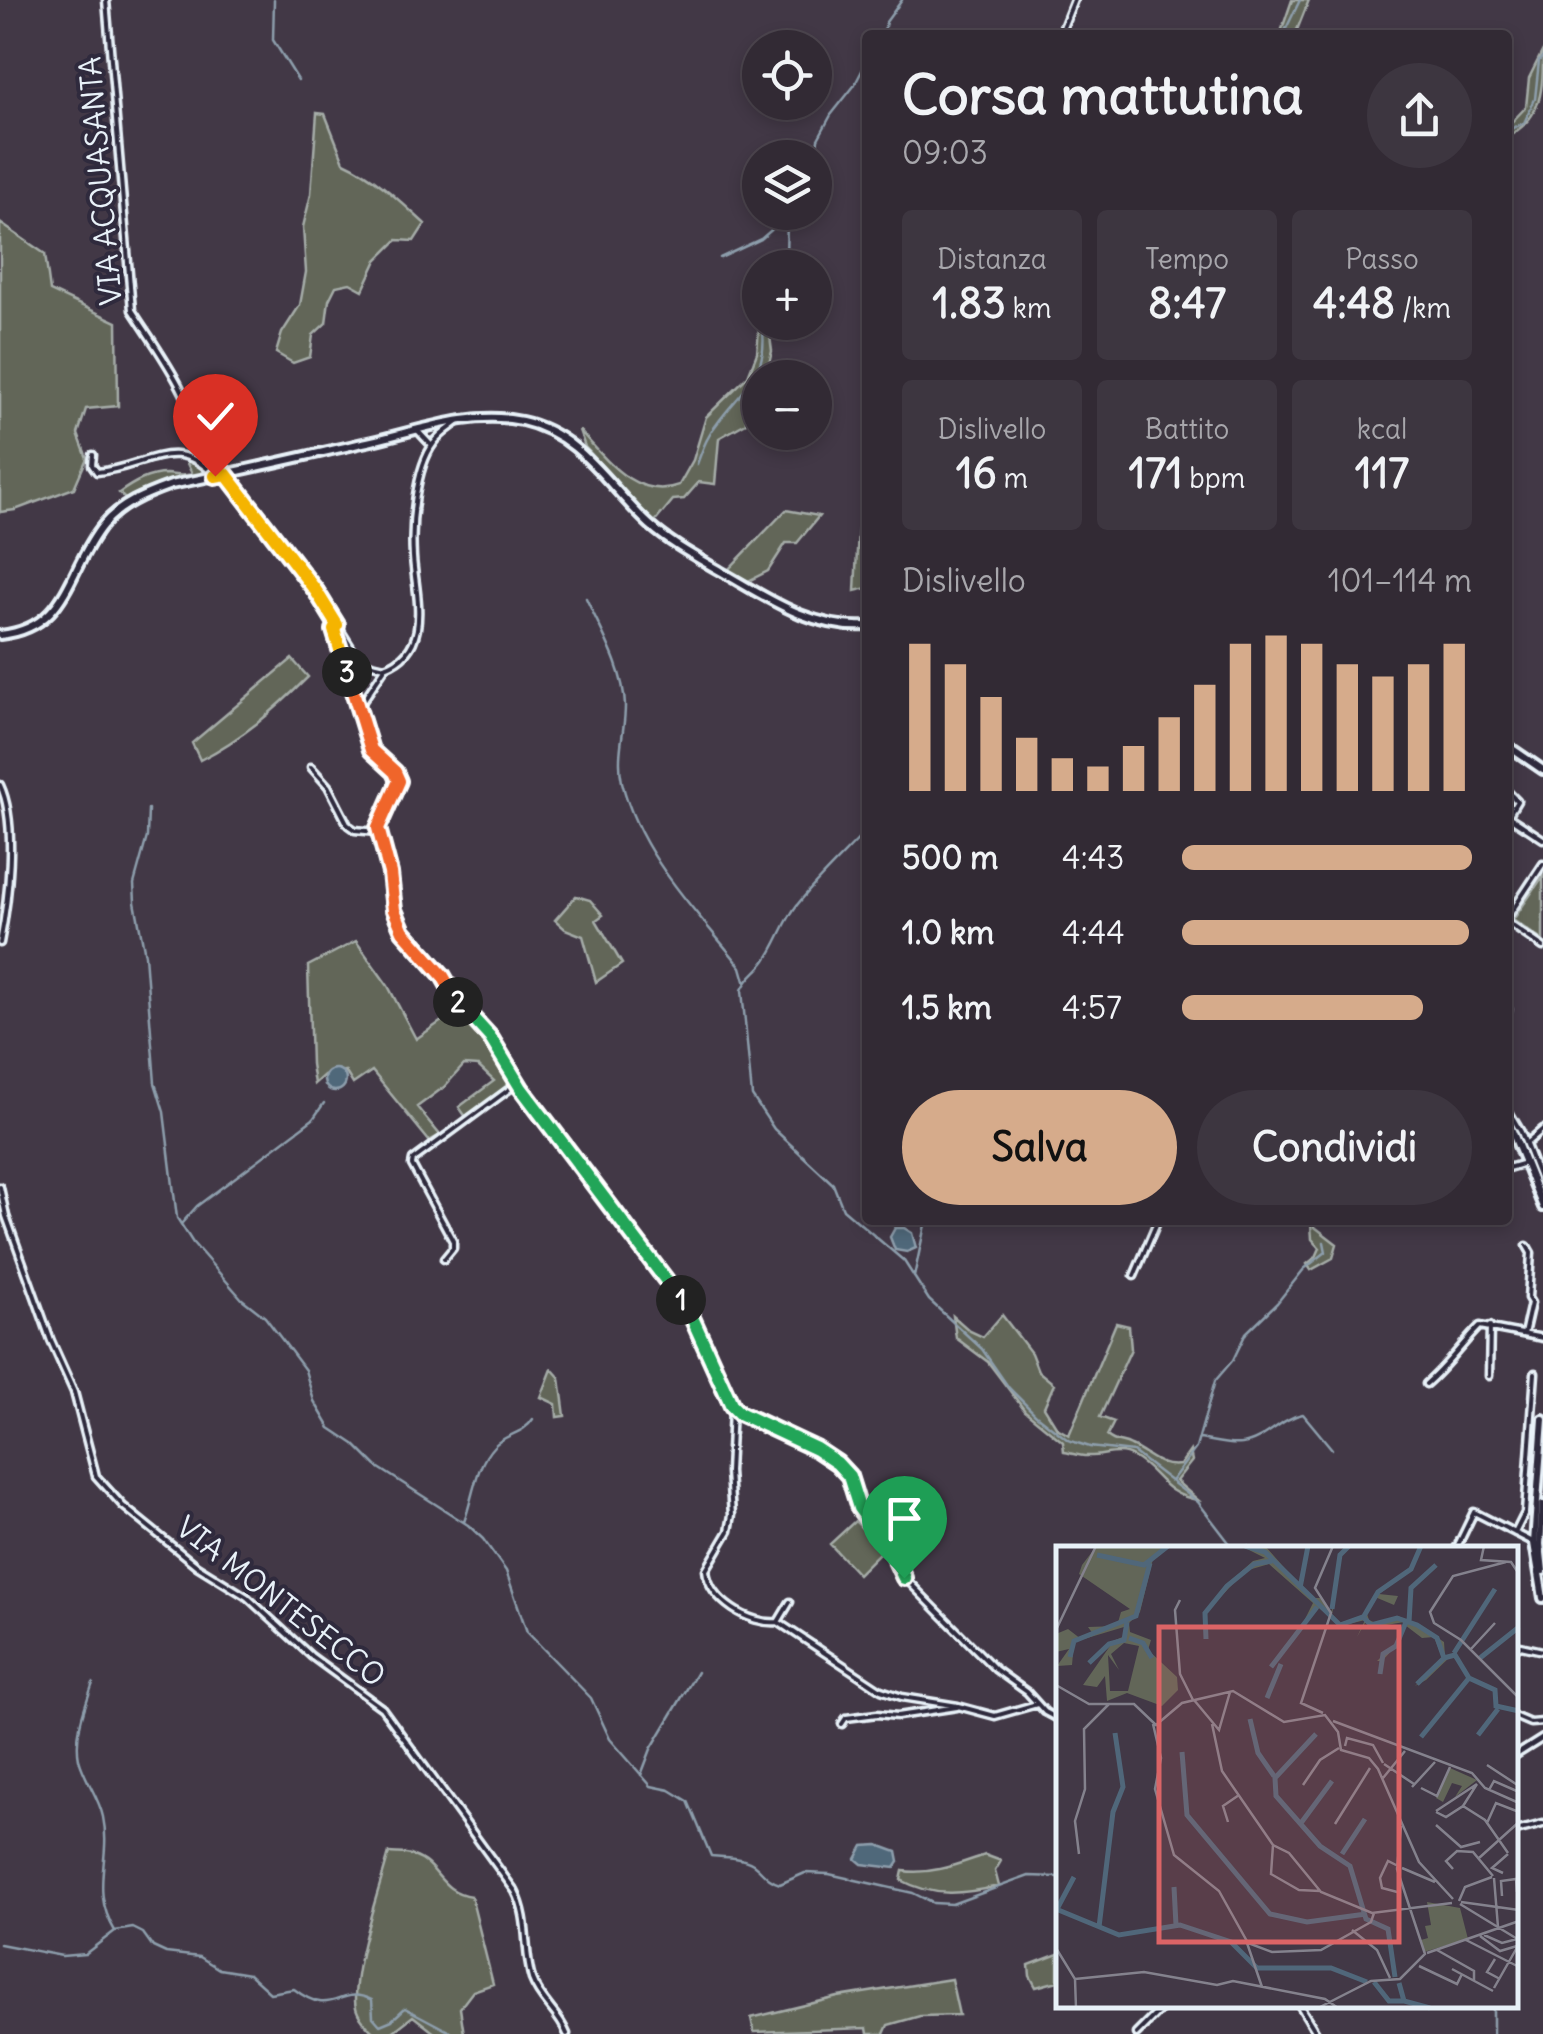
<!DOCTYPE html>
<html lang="it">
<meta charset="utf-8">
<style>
body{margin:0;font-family:Delius,sans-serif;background:#3d3640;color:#f1f3f6;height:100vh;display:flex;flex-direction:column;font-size:38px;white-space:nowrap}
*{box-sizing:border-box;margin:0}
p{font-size:32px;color:#a8a7ac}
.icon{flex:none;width:55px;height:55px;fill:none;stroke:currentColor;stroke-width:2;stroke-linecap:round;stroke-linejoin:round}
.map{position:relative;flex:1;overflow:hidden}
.drawer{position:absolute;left:862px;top:30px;width:650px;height:1195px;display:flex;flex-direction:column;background:#322a34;border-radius:10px;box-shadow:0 5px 15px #0003,0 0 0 2px #4d464f}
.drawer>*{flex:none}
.controls{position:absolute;left:742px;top:30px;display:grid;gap:20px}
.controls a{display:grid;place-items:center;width:90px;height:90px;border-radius:50%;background:#322a34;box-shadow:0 5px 15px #0003,0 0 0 2px #4d464f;font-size:50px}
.pin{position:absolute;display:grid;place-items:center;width:85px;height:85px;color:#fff;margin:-102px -42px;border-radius:50% 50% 50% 0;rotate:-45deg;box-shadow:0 0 10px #0007}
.pin .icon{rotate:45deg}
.km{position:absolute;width:50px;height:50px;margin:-25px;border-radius:50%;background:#222;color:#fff;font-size:28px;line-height:50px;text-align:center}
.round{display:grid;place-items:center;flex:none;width:105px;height:105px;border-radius:52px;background:#3d3640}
.headline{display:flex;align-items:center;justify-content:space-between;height:170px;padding:0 40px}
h1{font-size:55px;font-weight:700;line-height:75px}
.stats{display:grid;grid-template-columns:repeat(3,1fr);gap:15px;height:170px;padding:10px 40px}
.stats div{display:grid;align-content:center;border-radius:10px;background:#3d3640;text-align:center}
.stats b{font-size:42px;font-weight:700}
.stats small{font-size:28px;font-weight:400}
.stats p{font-size:28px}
.chart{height:280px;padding:20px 40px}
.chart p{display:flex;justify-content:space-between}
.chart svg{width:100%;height:180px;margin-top:10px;stroke:#d6ab8b;stroke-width:6}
.button{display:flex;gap:20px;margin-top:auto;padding:20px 40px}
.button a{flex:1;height:115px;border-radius:60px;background:#d6ab8b;color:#111;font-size:40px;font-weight:700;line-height:115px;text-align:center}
.button a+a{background:#3d3640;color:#f1f3f6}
ul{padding:0 40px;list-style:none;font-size:32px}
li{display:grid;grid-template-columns:160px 120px 1fr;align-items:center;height:75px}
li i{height:25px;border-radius:12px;background:#d6ab8b}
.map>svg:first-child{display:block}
.green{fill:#626658;stroke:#a5aca8;stroke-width:2.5}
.water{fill:#50677a;stroke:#8d9eac;stroke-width:2.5}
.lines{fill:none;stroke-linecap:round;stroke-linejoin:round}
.stream{stroke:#8d9eac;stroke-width:2.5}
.street-casing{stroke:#e8f1f8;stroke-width:11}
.secondary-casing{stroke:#e8f1f8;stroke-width:14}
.street{stroke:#2f2a3d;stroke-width:4}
.secondary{stroke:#2f2a3d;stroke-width:6}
.split-1-casing{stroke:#fff;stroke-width:20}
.split-2-casing{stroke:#fff;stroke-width:20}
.split-3-casing{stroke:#fff;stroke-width:20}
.split-4-casing{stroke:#fff;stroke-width:20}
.split-1{stroke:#22a559;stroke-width:12}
.split-2{stroke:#22a559;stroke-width:12}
.split-3{stroke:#f0652b;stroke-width:12}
.split-4{stroke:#f5b400;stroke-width:12}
.labels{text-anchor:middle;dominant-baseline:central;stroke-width:8;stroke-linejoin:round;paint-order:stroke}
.street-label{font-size:30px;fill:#e8f1f8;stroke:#2f2a3d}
.inset-river{fill:none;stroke:#50677a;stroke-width:5}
.inset-road{fill:none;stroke:#84828d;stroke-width:2.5}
.view{fill:#db6466;fill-opacity:0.15;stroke:#db6466;stroke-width:5}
.inset-edge{fill:none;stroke:#e8f1f8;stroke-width:5}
</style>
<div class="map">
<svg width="1543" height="2034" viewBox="0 0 1543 2034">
<rect width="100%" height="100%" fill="#423846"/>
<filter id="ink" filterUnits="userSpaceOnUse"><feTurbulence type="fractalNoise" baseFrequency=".01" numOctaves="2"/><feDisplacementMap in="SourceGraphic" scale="20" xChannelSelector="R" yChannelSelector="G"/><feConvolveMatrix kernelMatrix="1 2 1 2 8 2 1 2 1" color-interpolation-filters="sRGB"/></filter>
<g filter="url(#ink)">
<path class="green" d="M1292,0H1309L1295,35H1280Z
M1543,50C1543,88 1543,118 1508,136V126L1526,107L1529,78Z
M317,113L325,114L344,162C375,176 400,201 425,224L414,241L397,240L377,260L363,290L350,283L336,286L329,300L326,323L313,335L310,357L293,363L276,353L282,333L300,305L306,272L303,227L311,194Z
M0,223L45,254L50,291L117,322L118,406L86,409L78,434L87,458L74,488L15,510L0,512Z
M759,329H769L772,351L766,377L760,378V389L747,403L746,423L719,438L715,484L699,482L684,499L673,500L654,523L585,447L579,430C605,458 636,501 679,485L693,460L706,417L748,376L757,353Z
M178,455L192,458L208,472L159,484L126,500L119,493C133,483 148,474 166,474C177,475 182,477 192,474L185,459Z
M786,510L819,516L797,543H786L768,571L748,581L728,570Z
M867,523V588L855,591L858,530Z
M292,659L308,677C274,711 243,738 200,760L192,743Z
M1543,876V941L1513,920Z
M576,896L590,900L603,915L596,920L622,964L596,982L583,936L565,929L555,920Z
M356,941L388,986L416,1039L459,1009L491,1040L515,1080L466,1117L459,1107L494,1081L478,1066L464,1065L444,1087L417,1107L440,1135L429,1141L372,1071L353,1084L345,1071L324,1075L314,1084L311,1064L308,966Z
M1311,1224L1337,1244L1333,1258L1311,1270L1307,1264L1316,1257L1320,1248L1312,1239Z
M1002,1315L1031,1353L1038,1371L1054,1384L1044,1407L1057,1428L1069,1435L1116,1323L1129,1326L1131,1349L1100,1417L1114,1422L1107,1436C1116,1444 1122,1441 1131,1446C1150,1455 1159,1468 1180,1465L1190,1451L1192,1461L1176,1481L1198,1500C1161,1494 1159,1471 1133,1457C1117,1448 1104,1457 1087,1456C1079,1456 1071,1453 1064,1452L1063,1442L1025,1411L988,1362L956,1338L953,1316L970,1331L983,1337Z
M552,1369L560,1378L565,1416L557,1417L556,1404L541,1397Z
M855,1521L883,1549L858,1574L830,1544Z
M389,1853C396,1854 407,1853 413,1856C440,1865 438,1891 471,1896L493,1984L473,1991L460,2008L464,2034H436L413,2016L390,2034L374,2033C364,2023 355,2014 355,2000C355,1958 378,1894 389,1853Z
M985,1855L1001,1861L995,1871L999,1886C963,1894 934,1898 901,1880L903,1871C932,1875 958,1864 985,1855Z
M1058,1954V1981L1036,1987L1030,1976L1029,1965Z
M951,1979L959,2015L920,2016L888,2025L884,2034H868L867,2028L754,2032L751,2018L838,1997Z"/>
<path class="water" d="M324 1080a11 11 0 1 1 22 0a11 11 0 1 1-22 0Z
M895,1228H904L912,1233L916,1248L907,1252L895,1250L890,1237Z
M878,1845L897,1852L899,1862L895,1868L862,1864L856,1859L863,1846Z"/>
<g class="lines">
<path class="stream" d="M274,0L273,40L298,80
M883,35L886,22L902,0
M1283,35L1300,0
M1508,130L1524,123L1535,99L1539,61L1543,56
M815,166L818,139L831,115L854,86L868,59
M720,258L761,239L792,212
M781,268L786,257L787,220
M697,464C703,448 708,434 719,421C746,385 770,374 762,322
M586,598C601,631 624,669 625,706C625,732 616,755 622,782C639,854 696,911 741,967L745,981
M148,809L147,837L134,884L135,902L145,955L155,1083L164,1112L177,1218L193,1243L242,1299L265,1317L305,1370L314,1401L330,1428L354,1444L376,1466L468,1525L483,1539L506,1571L527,1632L591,1698L610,1739L651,1786L670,1790L688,1801L711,1856C724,1857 742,1857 753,1864C764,1872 766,1880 780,1884L805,1873L829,1874L913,1893L933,1903L952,1904L1029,1876L1058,1877
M868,829C844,855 819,877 797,905C785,920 778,943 766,960C757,973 749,974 742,990L752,1096L774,1129L833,1184L843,1209L904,1261L929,1300L982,1349L1009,1388L1036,1415L1068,1440L1090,1447L1133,1452L1198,1502L1234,1549
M182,1223L197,1206L313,1119L324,1103
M914,1277L926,1220
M1199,1439C1213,1441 1228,1446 1242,1444C1265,1441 1280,1418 1303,1414L1332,1449
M1172,1480L1196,1448L1215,1381L1233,1360L1246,1333L1277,1303L1304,1269L1326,1252L1324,1242
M464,1522C473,1498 475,1466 494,1446C506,1433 523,1435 533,1419
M93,1683C85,1706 74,1734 79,1759C84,1779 99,1797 103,1817C112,1860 89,1888 115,1931
M641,1775L651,1749L697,1672
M0,1944L62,1956L85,1954L115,1931L133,1928L143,1933L153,1947L166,1953L200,1957L219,1969L249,1974L270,1993L294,1989C335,2021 338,1983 372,2000L373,2017L380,2025L392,2020L405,2008L454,2034
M1493,2006V2034"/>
<defs>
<path id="street" d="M106,0L132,310C161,355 201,406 201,461
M1060,35L1074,0
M418,431L432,446
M93,455L92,465L97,472C145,468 176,433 215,476
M226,474L316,591L354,652L364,662L385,667C434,649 415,593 413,557C411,525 415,468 434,443C440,434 450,428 458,422
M337,625L334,630L371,750L395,772L399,781L378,827L390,873L395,910L403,931L443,976L463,1010L490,1037L521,1087L689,1311L733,1406L739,1413L816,1449L837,1463L849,1476L859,1509L893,1554L904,1577L995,1669L1027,1692L1045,1712L1058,1719
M357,710L385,668
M311,767L328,786L348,825L355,830L377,832
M0,785C18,824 8,901 0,943
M1508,792L1517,801L1508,816L1543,839
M1508,917L1543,864
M1508,923L1543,947
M1508,1009V1010
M1508,1110L1521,1132L1543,1188
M1528,1142L1543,1129
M1508,1166V1168L1525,1163
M0,1187L6,1216L51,1341L74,1392L96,1476L123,1506L197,1566L247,1597L311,1656L382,1708L515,1891C530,1920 523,1950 532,1979C540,2001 559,2013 567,2034
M444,1259L453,1248V1241L412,1165L413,1160L519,1082
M1134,1276L1158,1220
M1524,1334L1531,1303L1528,1298L1531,1253L1527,1246
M1489,1376L1490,1326
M1426,1384C1447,1366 1461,1345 1480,1326L1543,1338
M732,1409L729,1472L732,1515L729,1531L706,1570C709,1601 750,1625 778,1622L881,1690L902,1697L958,1706L995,1716L1037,1704
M1515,1533L1525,1513L1535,1373
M1456,1549L1474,1512L1535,1543
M778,1622L790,1602
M1516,1645L1543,1651
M1516,1717L1530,1723L1543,1722
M842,1724L846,1718L877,1714L898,1716L957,1707
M1516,1755L1543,1738
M1516,1831L1543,1824
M1300,2006L1317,2034
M1136,2034L1164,2006"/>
<path id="secondary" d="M0,635C69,628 67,569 103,525C120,504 146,494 171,485C238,472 305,456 372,441C420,430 473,410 522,421C581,434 608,487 650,525C670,543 696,557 720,571C766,597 812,630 868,626
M1508,746L1543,770
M1508,1121L1543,1207
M1543,1419L1534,1543L1543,1598
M1543,1505L1540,1544L1543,1571"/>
</defs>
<use href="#street" class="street-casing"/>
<use href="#secondary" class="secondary-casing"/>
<use href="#street" class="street"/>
<use href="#secondary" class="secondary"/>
</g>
</g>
<g class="lines" filter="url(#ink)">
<defs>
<path id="split-1" d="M681,1300L689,1311L732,1406L739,1413L816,1449L837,1463L849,1476L859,1508L893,1554L904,1578"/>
<path id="split-2" d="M458,1002L490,1037L521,1088L681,1300"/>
<path id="split-3" d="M347,672L371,750L395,772L399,781L378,828L390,873L394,910L403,931L443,976L458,1002"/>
<path id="split-4" d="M215,476L226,474L316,591L337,625L334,630L347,672"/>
</defs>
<use href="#split-1" class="split-1-casing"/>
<use href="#split-2" class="split-2-casing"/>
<use href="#split-3" class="split-3-casing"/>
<use href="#split-4" class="split-4-casing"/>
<use href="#split-1" class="split-1"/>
<use href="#split-2" class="split-2"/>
<use href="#split-3" class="split-3"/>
<use href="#split-4" class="split-4"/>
</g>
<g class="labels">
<g class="street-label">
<text transform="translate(100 181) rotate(-95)">VIA ACQUASANTA</text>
<text transform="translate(281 1601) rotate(38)">VIA MONTESECCO</text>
</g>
</g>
<g transform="translate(1056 1546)">
<rect width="462" height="462" fill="#423846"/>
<path d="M114,0L97,13L84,66L73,77L74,86L95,94L92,104L121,131L122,144L106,160L71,147L51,155L49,130L41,141L27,139L54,100L32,117L52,97L69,90L68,81L18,96L16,119L1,120L13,103L0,106V88L12,83L25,93L37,88L32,81L61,80L65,66L74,63L23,28L26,19L39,2ZM68,97L83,100L72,145H54L52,109L63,124L55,108ZM185,0L210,1L255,52H264L275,66L279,55L276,68L284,77L307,69L321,45L345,32L323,48L342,50L338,59L319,51L310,65L313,74L322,78L342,70L361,78L388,96L389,110L399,107L407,123L396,109L370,134L359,140L387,114L378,91L366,92L349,79L339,101L326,115H321L340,97L348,76L319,81L309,77L301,91L309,74L285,80L263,62L247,77L257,57L213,18L189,25L159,57L168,41L197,15L209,12ZM394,222L421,234L399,251L406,240L396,237L387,256L380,252ZM371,356L404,362L412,393L368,406L365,394L372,392L369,380L375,379Z" fill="#626658" fill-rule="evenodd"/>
<path class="inset-river" d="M189,0L209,6L284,79L307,71L315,79L341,72L361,79L381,92L388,112L399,109L413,132L439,144L440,160L463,165M41,9L88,19L112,0M244,42L252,0M276,63L284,9L293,0M308,70L322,46L355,23L365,0M353,76L355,42L380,19M73,92L87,97L96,112M150,93L149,67L171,40L198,18L216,15M398,107L439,43M14,111L18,95L80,70L94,17M424,112L463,81M33,117L53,98L68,94L71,76M215,121L261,61M324,128L327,108L340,100L350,76M361,138L388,112M211,152L225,118M194,173L202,207L218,230M260,188L219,232L220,250L264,300L294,320L310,373L332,383L339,431M422,189L442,163M365,191L413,132M126,206L131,269L214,368L251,376L310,368M245,277L276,235M286,308L309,273M118,341L120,379M0,363L63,389L124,379L175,396L201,422H275L311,436M1,363L18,331M43,381L57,266L67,241L59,187M318,436L333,455H348M343,437L348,455L374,462"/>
<path class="inset-road" d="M428,0L425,14L455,16L463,28M450,16L397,30L374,66L378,77L405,94L463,152M124,54L119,64L124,128L137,154M0,84L40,0M415,103L439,77M0,139L33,158H78L100,179L126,157L177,145L228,176L269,169L282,186L285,204L313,212L322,223L363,316L397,353M138,154L163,184L174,146M267,167L245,157L275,67L259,42L277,0M277,175L416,227L429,242L463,257M97,178L105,212L99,243L118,309L163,345L192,397L216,406L265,404L315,376L318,367M156,178L166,225L217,299L233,307L265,346L316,367L396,357M289,200L291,192L317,199L327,217M328,218L358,238M431,219L463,240M327,232L349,205M247,239L264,214L283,202M356,241L379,216M365,242L381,250L394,221M433,244L438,235L463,246M407,260L429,274L452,307M380,265L421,238M380,266L390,271L407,260L421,238M172,276L167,260L183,249M431,277L440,257L463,266M279,278L314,222M380,279L405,301L424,296M217,299L215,328L243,344L264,345M23,308L19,275L29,243L28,183L53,158M423,312L463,276M342,320L332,315L324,332L326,342L345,347M346,322L379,336M397,323L390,315L401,305L417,306L437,330M447,327L436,322L452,308M438,332L442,381M446,350L445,335L460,333L461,346M403,355L409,341L436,331M405,356L463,364M404,358L463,394M296,384L321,404L334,432M428,389L446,397L461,393M424,390L444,405L461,400M410,394L463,421M191,397L206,441M0,402L19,433L20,462M381,404L418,425V434M371,407L463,375M439,413L431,426L444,433M363,420L401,438L406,428M396,423L437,445M19,433L88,426L161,439L177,435L269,453L282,462M438,442L463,398M262,462L315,435L344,433L369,408L341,323L345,280"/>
<path class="view" d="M103,81H343V396H103Z"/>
<rect width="462" height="462" class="inset-edge"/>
</g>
</svg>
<div class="controls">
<a><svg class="icon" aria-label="locate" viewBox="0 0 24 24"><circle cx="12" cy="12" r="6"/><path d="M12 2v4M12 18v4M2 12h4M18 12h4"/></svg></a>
<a><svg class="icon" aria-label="layers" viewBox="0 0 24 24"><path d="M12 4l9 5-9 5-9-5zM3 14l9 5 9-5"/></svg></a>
<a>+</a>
<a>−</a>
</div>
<div class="pin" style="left:904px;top:1578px;background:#1e9e55"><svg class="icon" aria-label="arrive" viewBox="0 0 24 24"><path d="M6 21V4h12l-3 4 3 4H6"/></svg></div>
<div class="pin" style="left:215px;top:476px;background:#d93025"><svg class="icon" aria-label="check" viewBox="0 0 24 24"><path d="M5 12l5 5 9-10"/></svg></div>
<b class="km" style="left:681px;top:1300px">1</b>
<b class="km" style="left:458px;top:1002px">2</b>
<b class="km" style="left:347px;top:672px">3</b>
<section class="drawer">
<div class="headline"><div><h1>Corsa mattutina</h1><p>09:03</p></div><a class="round"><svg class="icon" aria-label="share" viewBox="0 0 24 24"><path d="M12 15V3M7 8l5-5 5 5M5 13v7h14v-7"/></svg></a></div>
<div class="stats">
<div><p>Distanza</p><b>1.83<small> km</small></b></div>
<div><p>Tempo</p><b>8:47</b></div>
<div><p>Passo</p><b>4:48<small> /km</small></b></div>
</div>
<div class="stats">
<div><p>Dislivello</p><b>16<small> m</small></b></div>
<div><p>Battito</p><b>171<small> bpm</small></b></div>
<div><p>kcal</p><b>117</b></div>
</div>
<div class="chart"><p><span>Dislivello</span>101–114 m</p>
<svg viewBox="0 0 160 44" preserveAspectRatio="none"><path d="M5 44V8M15 44V13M25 44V21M35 44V31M45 44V36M55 44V38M65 44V33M75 44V26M85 44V18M95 44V8M105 44V6M115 44V8M125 44V13M135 44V16M145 44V13M155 44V8"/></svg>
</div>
<ul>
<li><b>500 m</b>4:43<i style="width:100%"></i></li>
<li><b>1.0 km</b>4:44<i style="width:99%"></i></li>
<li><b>1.5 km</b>4:57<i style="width:83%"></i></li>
</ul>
<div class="button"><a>Salva</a><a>Condividi</a></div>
</section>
</div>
